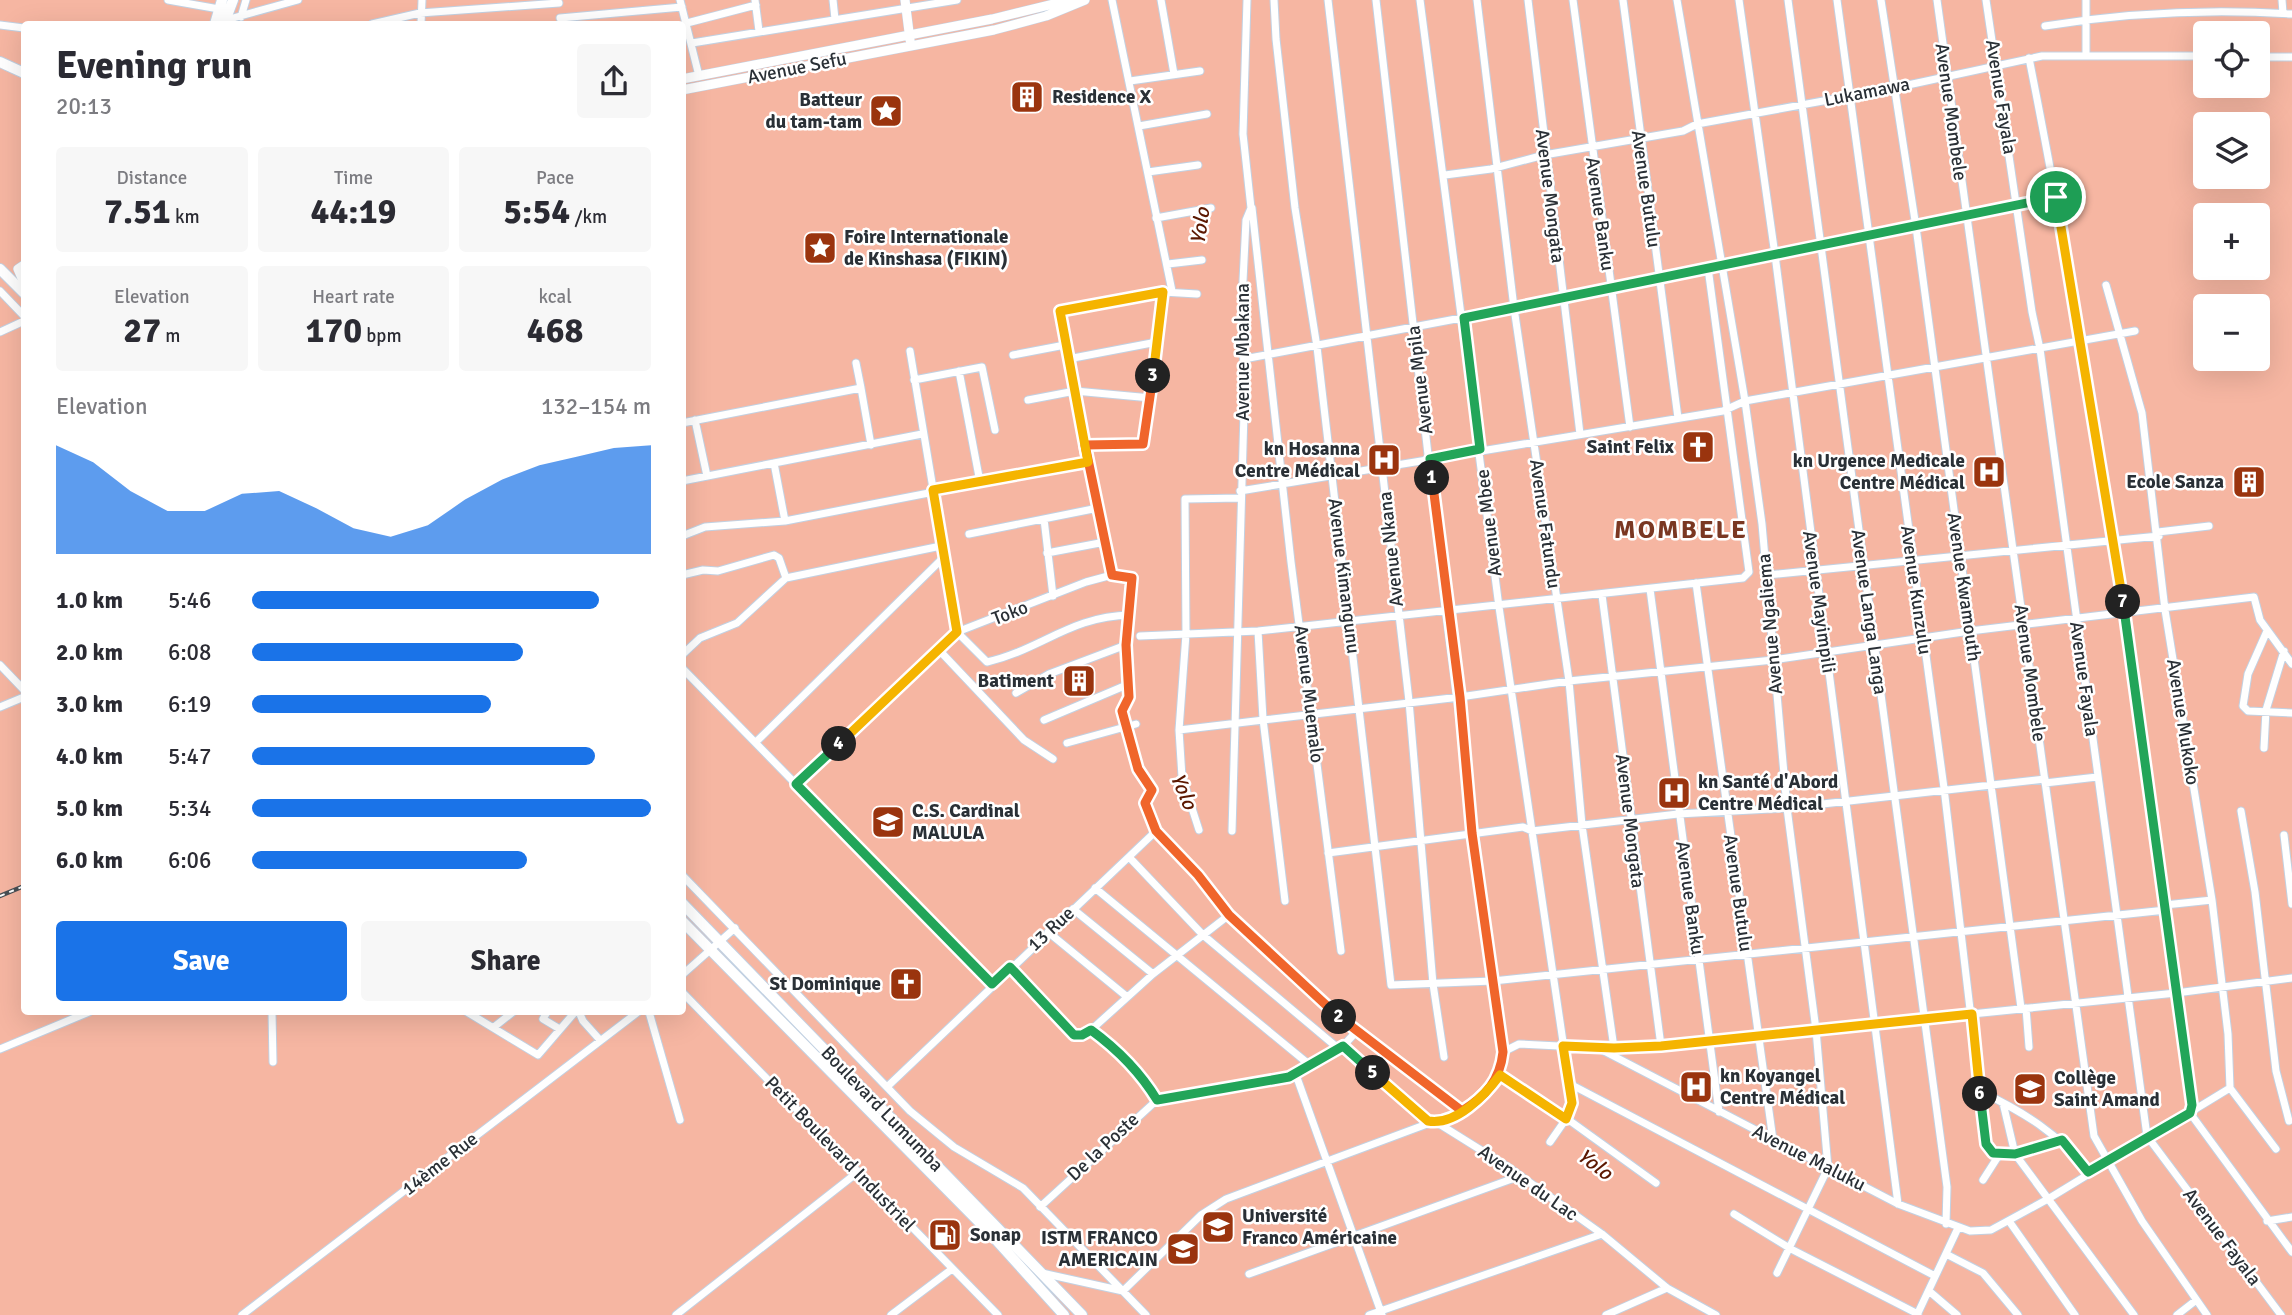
<!DOCTYPE html>
<meta charset="utf-8">
<style>
body{margin:0;font-family:Signika,sans-serif;background:#f7f7f7;color:#2b2b33;height:100vh;display:flex;flex-direction:column;font-size:26px;white-space:nowrap}
*{box-sizing:border-box;margin:0}
p{font-size:23px;color:#7c7c81}
.icon{flex:none;width:38px;height:38px;fill:none;stroke:currentColor;stroke-width:2;stroke-linecap:round;stroke-linejoin:round}
.map{position:relative;flex:1;overflow:hidden}
.details{position:absolute;left:21px;top:21px;width:665px;height:994px;display:flex;flex-direction:column;background:#fff;border-radius:7px;box-shadow:0 7px 28px #0002}
.details>*{flex:none}
.buttons{position:absolute;left:2193px;top:21px;display:grid;gap:14px}
.buttons a{display:grid;place-items:center;width:77px;height:77px;border-radius:7px;background:#fff;box-shadow:0 7px 28px #0002;font-size:35px}
.pin{position:absolute;display:grid;place-items:center;width:60px;height:60px;color:#fff;margin:-30px;border:4px solid #fff;border-radius:50%;box-shadow:0 2px 7px #0007}
.km{position:absolute;width:35px;height:35px;margin:-18px;border-radius:50%;background:#222;color:#fff;font-size:19px;line-height:35px;text-align:center}
.round{display:grid;place-items:center;flex:none;width:74px;height:74px;border-radius:7px;background:#f7f7f7}
.headline{display:flex;align-items:center;justify-content:space-between;height:119px;padding:0 35px}
h1{font-size:38px;font-weight:700;line-height:52px}
.stats{display:grid;grid-template-columns:repeat(3,1fr);gap:10px;height:119px;padding:7px 35px}
.stats div{display:grid;align-content:center;border-radius:7px;background:#f7f7f7;text-align:center}
.stats b{font-size:35px;font-weight:700}
.stats small{font-size:19px;font-weight:400}
.stats p{font-size:19px}
.chart{height:196px;padding:14px 35px}
.chart p{display:flex;justify-content:space-between}
.chart svg{width:100%;height:126px;margin-top:7px;fill:#1a73e8;opacity:.7}
.primary-button{display:flex;gap:14px;margin-top:auto;padding:14px 35px}
.primary-button a{flex:1;height:80px;border-radius:7px;background:#1a73e8;color:#fff;font-size:28px;font-weight:700;line-height:80px;text-align:center}
.primary-button a+a{background:#f7f7f7;color:#2b2b33}
ul{padding:0 35px;list-style:none;font-size:23px}
li{display:grid;grid-template-columns:112px 84px 1fr;align-items:center;height:52px}
li i{height:18px;border-radius:9px;background:#1a73e8}
.map>svg:first-child{display:block}
.water{fill:#f6b6a2;fill-rule:evenodd}
.lines{fill:none;stroke-linecap:round;stroke-linejoin:round}
.minor-casing{stroke:#c2d1e2;stroke-width:9}
.major-casing{stroke:#c2d1e2;stroke-width:10}
.highway-casing{stroke:#c2d1e2;stroke-width:12}
.minor{stroke:#fff;stroke-width:7}
.major{stroke:#fff;stroke-width:9}
.highway{stroke:#fff;stroke-width:10}
.rail-casing{stroke:#494f54;stroke-width:4.5}
.rail{stroke:#fff;stroke-width:2;stroke-dasharray:5;stroke-linecap:butt}
.split-1-casing{stroke:#fff;stroke-width:14}
.split-2-casing{stroke:#fff;stroke-width:14}
.split-3-casing{stroke:#fff;stroke-width:14}
.split-4-casing{stroke:#fff;stroke-width:14}
.split-5-casing{stroke:#fff;stroke-width:14}
.split-6-casing{stroke:#fff;stroke-width:14}
.split-7-casing{stroke:#fff;stroke-width:14}
.split-8-casing{stroke:#fff;stroke-width:14}
.split-1{stroke:#22a559;stroke-width:9}
.split-2{stroke:#f0652b;stroke-width:9}
.split-3{stroke:#f0652b;stroke-width:9}
.split-4{stroke:#f5b400;stroke-width:9}
.split-5{stroke:#22a559;stroke-width:9}
.split-6{stroke:#f5b400;stroke-width:9}
.split-7{stroke:#22a559;stroke-width:9}
.split-8{stroke:#f5b400;stroke-width:9}
.labels{text-anchor:middle;dominant-baseline:central;stroke-width:5;stroke-linejoin:round;paint-order:stroke}
.street-label{font-size:19px;fill:#2a3036;stroke:#fff}
.poi-label{font-size:19px;font-weight:bold;fill:#2a3036;stroke:#fff;text-anchor:start}
.water-label{font-size:21px;font-style:italic;fill:#5c1801;stroke:#fff}
.district-label{font-size:26px;font-weight:bold;letter-spacing:2px;fill:#7a3722;stroke:#fff}
</style>
<div class="map">
<svg width="2292" height="1315" viewBox="0 0 2292 1315">
<rect width="100%" height="100%" fill="#f5f8fb"/>
<path class="water" d="M0,0H2292V1315H0ZM24,24H682V1012H24ZM2205,33H2258V86H2205ZM2205,124H2258V177H2205ZM2205,215H2258V268H2205ZM2205,306H2258V359H2205Z"/>
<g class="lines">
<defs>
<path id="minor" d="M168,0L219,9
M680,0L699,76
M755,0L759,31
M833,0L835,19
M1112,0L1172,291
M1161,0L1174,74
M1274,0L1276,39L1295,208L1317,347L1391,985L1493,981L2166,910
M1328,0L1409,701L1433,984L1444,1057
M1376,0L1446,612L1503,1052
M1420,0L1499,607L1572,1103L1566,1119L1550,1142
M1477,0L1514,308L1569,681L1582,825L1614,1048
M1528,0L1580,434
M1573,0L1630,427
M1623,0L1678,418
M1677,0L1745,401L1762,524L1787,808L1816,1030L1828,1168L1777,1273
M1739,0L1775,255L1898,1204
M1788,0L1947,1187L1946,1224
M1837,0L1944,788L1986,1145L1999,1155L2015,1154L2062,1140
M1881,0L1916,227L2021,1008
M1937,0L2094,1136L2142,1221L2207,1315
M1986,0L2032,312L2040,349L2147,1136L2281,1315
M2282,0L2283,13
M241,17L246,0
M560,18L682,7
M226,20L298,0
M687,23L756,5
M372,24L420,13L559,3
M421,24L422,0
M0,25L24,28
M2045,26C2125,13 2211,9 2292,14
M692,43L957,0
M2086,54V0
M2258,57H2292
M2029,58C2098,405 2145,755 2192,1106L2190,1113L2292,1252
M1130,81L1200,71
M1139,126L1207,114
M1148,172L1198,165
M1445,175L1491,169L1544,155L1683,131L1697,124L1894,88L2042,56H2205
M2018,206L2056,197
M1252,208L1291,562L1341,951
M1156,218L1211,208
M1168,264L1202,260
M2106,285L2142,413L2165,610L2212,900L2228,1034L2230,1088L2276,1149
M0,291L24,316
M0,332L24,321
M910,351L957,632L987,662C1040,650 1071,616 1130,615
M1013,355L1065,345
M1068,359L1157,342
M1244,359L1514,308L2017,204
M856,363L861,388
M959,371L980,482
M914,380L982,367L995,430
M1028,400L1075,391L1151,398
M695,420L707,476
M682,423L861,388L871,445
M1085,445H1141L1145,442L1163,292
M774,463L785,521
M682,481L922,434
M1240,491L1723,411L1745,401L2135,331
M1044,519L1053,596
M2158,532L2209,526
M969,534L1098,508
M682,536L705,527L785,521L1088,462
M1047,553L1105,542
M682,575L703,570L718,571L774,555L779,558L786,578L737,623L700,638L682,655
M1112,575L1060,313L1062,309L1163,292L1197,294
M1767,575L2159,536
M786,578L941,546
M1696,583L1773,1140
M1650,589L1719,1112
M1602,595L1661,1046
M1258,631L1263,719L1285,901
M2267,631L2248,674L2243,706L2248,711L2292,713
M1140,636L1258,631L1743,578L1749,572L1708,268
M939,650L1024,740L1053,759
M0,665L24,690
M682,668L992,984
M1016,693L1049,674L1126,645
M0,707L24,697
M1044,720L1129,684
M1179,730L1460,697L1569,681L1773,660L1970,631L2254,597L2260,620L2292,664
M756,742L943,558
M1067,743L1136,724
M2264,748L2266,710L2284,651
M2045,783L2097,777
M796,784L957,632L1086,582L1112,575L1131,576L1126,645L1129,697L1122,711L1138,769L1152,790L1145,800L1156,831L1259,945L1356,1032L1462,1111
M2241,811L2255,892L2276,1071L2289,1121
M1199,830L1182,777L1179,730L1186,634L1185,499L1240,498
M1232,831L1244,412L1243,281L1246,220L1251,208L1243,134L1247,0
M2284,835L2292,904
M1328,853L1523,827L1532,831L1678,814L1787,808L2045,779
M1129,857L1203,935L1339,1049
M682,875L910,1111L954,1147L1023,1188L1146,1315
M1095,888L1311,1066
M2165,905L2212,900
M1073,909L1153,974
M1048,932L1126,996
M1010,967L1078,1036L1091,1030L1153,974L1229,915
M682,975L735,928
M682,992L998,1315
M2026,1008L2029,1047
M272,1012L273,1062
M467,1012L538,1055L575,1012
M547,1012L543,1019L558,1028
M579,1012L583,1021L600,1040
M649,1012L680,1120
M494,1027L513,1012
M1091,1030C1117,1049 1140,1072 1157,1100
M1343,1046L1421,1117L1436,1122L1508,1167L1602,1234L1667,1288L1716,1315
M0,1049L89,1012
M1602,1050L1898,1204L1970,1231L1991,1230L2048,1199L2230,1088
M1296,1075L1382,1315
M1500,1075L1548,1105L1656,1183
M1570,1084L1935,1276
M888,1086L1156,831
M1980,1091C2023,1112 2059,1133 2088,1172
M2003,1103L2015,1154L2134,1315
M1983,1180L1999,1155
M1040,1207L1157,1100L1296,1075L1343,1046L1356,1032
M1734,1214L1791,1249L1918,1314
M2009,1221L2075,1315
M2267,1221L2292,1217
M1946,1254L1983,1273L2018,1315
M1042,1273L1123,1291L1201,1215L1226,1199L1462,1111C1487,1095 1500,1082 1503,1052L1519,1044L1599,1048L1661,1046L2176,993L2292,978
M1249,1274L1520,1176
M1929,1291L1957,1315
M242,1315L638,1012
M676,1315L858,1172
M891,1315L952,1269
M1369,1315L1602,1234
M1606,1315L1667,1288
M1917,1315L1958,1228
M2177,1315L2195,1301"/>
<path id="major" d="M905,0L910,40
M682,79L992,19L1070,0
M682,90L994,30L1046,16L1085,0
M24,265L18,269L24,283"/>
<path id="highway" d="M215,24L222,0
M224,24L233,0
M0,62L24,73
M0,269L24,293
M682,903L1082,1315
M682,921L988,1231L1064,1315"/>
</defs>
<use href="#minor" class="minor-casing"/>
<use href="#major" class="major-casing"/>
<use href="#highway" class="highway-casing"/>
<use href="#minor" class="minor"/>
<use href="#major" class="major"/>
<use href="#highway" class="highway"/>
<defs>
<path id="rail" d="M0,896L24,886"/>
</defs>
<use href="#rail" class="rail-casing"/>
<use href="#rail" class="rail"/>
</g>
<g class="lines">
<defs>
<path id="split-1" d="M1432,478L1430,459L1480,449L1464,318L2056,197"/>
<path id="split-2" d="M1339,1017L1462,1111C1486,1096 1500,1080 1503,1052L1472,833L1460,697L1432,478"/>
<path id="split-3" d="M1153,376L1143,444L1085,445L1112,575L1132,578L1126,645L1129,697L1122,711L1138,769L1152,790L1145,803L1156,831L1198,875L1229,915L1339,1017"/>
<path id="split-4" d="M839,744L957,632L933,490L1088,462L1060,311L1163,292L1153,376"/>
<path id="split-5" d="M839,744L796,784L992,984L1010,967L1074,1035H1082L1091,1030C1117,1049 1140,1072 1157,1100L1289,1077L1343,1046L1373,1073"/>
<path id="split-6" d="M1373,1073L1428,1121C1456,1126 1485,1095 1500,1075L1566,1119L1572,1103L1563,1046L1614,1048L1661,1046L1972,1014L1980,1094"/>
<path id="split-7" d="M1980,1094L1986,1144L1993,1153L2015,1154L2062,1140L2088,1172L2190,1113L2192,1105L2123,602"/>
<path id="split-8" d="M2056,197L2123,602"/>
</defs>
<use href="#split-1" class="split-1-casing"/>
<use href="#split-2" class="split-2-casing"/>
<use href="#split-3" class="split-3-casing"/>
<use href="#split-4" class="split-4-casing"/>
<use href="#split-5" class="split-5-casing"/>
<use href="#split-6" class="split-6-casing"/>
<use href="#split-7" class="split-7-casing"/>
<use href="#split-8" class="split-8-casing"/>
<use href="#split-1" class="split-1"/>
<use href="#split-2" class="split-2"/>
<use href="#split-3" class="split-3"/>
<use href="#split-4" class="split-4"/>
<use href="#split-5" class="split-5"/>
<use href="#split-6" class="split-6"/>
<use href="#split-7" class="split-7"/>
<use href="#split-8" class="split-8"/>
</g>
<defs>
<symbol id="building-square" viewBox="-11 -11 22 22"><rect x="-9" y="-9" width="18" height="18" rx="4" fill="#9a340e" stroke="#fff"/><path d="M-4-6H4V6H1V3H-1V6H-4ZM-2.5-4.3h1.7v1.8h-1.7ZM.8-4.3h1.7v1.8H.8ZM-2.5-1h1.7V.8h-1.7ZM.8-1h1.7V.8H.8Z" fill="#fff"/></symbol>
<symbol id="sight-square" viewBox="-11 -11 22 22"><rect x="-9" y="-9" width="18" height="18" rx="4" fill="#9a340e" stroke="#fff"/><path d="M0-6L1.8-2.2L6-1.7L2.9 1.2L3.7 5.4L0 3.3L-3.7 5.4L-2.9 1.2L-6-1.7L-1.8-2.2Z" fill="#fff"/></symbol>
<symbol id="church-square" viewBox="-11 -11 22 22"><rect x="-9" y="-9" width="18" height="18" rx="4" fill="#9a340e" stroke="#fff"/><path d="M-1.2-6h2.4v3.5h3.3v2.4h-3.3V6h-2.4V-.1h-3.3v-2.4h3.3Z" fill="#fff"/></symbol>
<symbol id="hospital-square" viewBox="-11 -11 22 22"><rect x="-9" y="-9" width="18" height="18" rx="4" fill="#9a340e" stroke="#fff"/><path d="M-5-5h3v3.5h4V-5h3V5h-3V1.5h-4V5h-3Z" fill="#fff"/></symbol>
<symbol id="school-square" viewBox="-11 -11 22 22"><rect x="-9" y="-9" width="18" height="18" rx="4" fill="#9a340e" stroke="#fff"/><path d="M0-5L7-2L0 1L-7-2ZM-4 1L0 2.5L4 1V4Q0 6-4 4Z" fill="#fff"/></symbol>
<symbol id="university-square" viewBox="-11 -11 22 22"><rect x="-9" y="-9" width="18" height="18" rx="4" fill="#9a340e" stroke="#fff"/><path d="M0-5L7-2L0 1L-7-2ZM-4 1L0 2.5L4 1V4Q0 6-4 4Z" fill="#fff"/></symbol>
<symbol id="fuel-square" viewBox="-11 -11 22 22"><rect x="-9" y="-9" width="18" height="18" rx="4" fill="#9a340e" stroke="#fff"/><path d="M-5.5-6h7V0h2V4h1.3V-2.5L3-4.5l.8-.8L6-3V5H2.5V1h-1V6h-7ZM-4.2-4.7v3.2H.2V-4.7Z" fill="#fff"/></symbol>
</defs>
<g fill-rule="evenodd">
<use href="#building-square" x="1008" y="78" width="38" height="38"/>
<use href="#sight-square" x="867" y="92" width="38" height="38"/>
<use href="#sight-square" x="801" y="229" width="38" height="38"/>
<use href="#church-square" x="1679" y="428" width="38" height="38"/>
<use href="#hospital-square" x="1365" y="441" width="38" height="38"/>
<use href="#hospital-square" x="1970" y="453" width="38" height="38"/>
<use href="#building-square" x="2230" y="463" width="38" height="38"/>
<use href="#building-square" x="1060" y="662" width="38" height="38"/>
<use href="#hospital-square" x="1655" y="774" width="38" height="38"/>
<use href="#school-square" x="869" y="803" width="38" height="38"/>
<use href="#church-square" x="887" y="965" width="38" height="38"/>
<use href="#hospital-square" x="1677" y="1068" width="38" height="38"/>
<use href="#school-square" x="2011" y="1070" width="38" height="38"/>
<use href="#university-square" x="1199" y="1208" width="38" height="38"/>
<use href="#fuel-square" x="926" y="1216" width="38" height="38"/>
<use href="#university-square" x="1164" y="1230" width="38" height="38"/>
</g>
<g class="labels">
<g class="street-label">
<text transform="translate(797 68) rotate(-11)">Avenue Sefu</text>
<text transform="translate(1867 92) rotate(-11)">Lukamawa</text>
<text transform="translate(2001 97) rotate(81)">Avenue Fayala</text>
<text transform="translate(1951 112) rotate(82)">Avenue Mombele</text>
<text transform="translate(1646 189) rotate(82)">Avenue Butulu</text>
<text transform="translate(1550 196) rotate(83)">Avenue Mongata</text>
<text transform="translate(1600 214) rotate(82)">Avenue Banku</text>
<text transform="translate(1243 352) rotate(-90)">Avenue Mbakana</text>
<text transform="translate(1420 380) rotate(-97)">Avenue Mpila</text>
<text transform="translate(1489 523) rotate(-97)">Avenue Mbee</text>
<text transform="translate(1545 524) rotate(82)">Avenue Fatundu</text>
<text transform="translate(1391 549) rotate(-96)">Avenue Nkana</text>
<text transform="translate(1344 576) rotate(83)">Avenue Kimangunu</text>
<text transform="translate(1964 587) rotate(82)">Avenue Kwamouth</text>
<text transform="translate(1916 590) rotate(82)">Avenue Kunzulu</text>
<text transform="translate(1819 602) rotate(82)">Avenue Mayimpili</text>
<text transform="translate(1869 612) rotate(82)">Avenue Langa Langa</text>
<text transform="translate(1010 613) rotate(-21)">Toko</text>
<text transform="translate(1770 624) rotate(-95)">Avenue Ngaliema</text>
<text transform="translate(2030 673) rotate(82)">Avenue Mombele</text>
<text transform="translate(2084 679) rotate(82)">Avenue Fayala</text>
<text transform="translate(1309 694) rotate(83)">Avenue Muemalo</text>
<text transform="translate(2183 722) rotate(81)">Avenue Mukoko</text>
<text transform="translate(1630 821) rotate(83)">Avenue Mongata</text>
<text transform="translate(1738 893) rotate(82)">Avenue Butulu</text>
<text transform="translate(1690 898) rotate(82)">Avenue Banku</text>
<text transform="translate(1051 929) rotate(-43)">13 Rue</text>
<text transform="translate(882 1109) rotate(46)">Boulevard Lumumba</text>
<text transform="translate(1103 1147) rotate(-43)">De la Poste</text>
<text transform="translate(840 1154) rotate(46)">Petit Boulevard Industriel</text>
<text transform="translate(1809 1158) rotate(27)">Avenue Maluku</text>
<text transform="translate(440 1164) rotate(-38)">14ème Rue</text>
<text transform="translate(1528 1183) rotate(35)">Avenue du Lac</text>
<text transform="translate(2222 1237) rotate(53)">Avenue Fayala</text>
</g>
<g class="poi-label">
<text x="1052" y="97">Residence X</text>
<text x="862" y="100" text-anchor="end">Batteur<tspan x="862" dy="22">du tam-tam</tspan></text>
<text x="844" y="237">Foire Internationale<tspan x="844" dy="22">de Kinshasa (FIKIN)</tspan></text>
<text x="1674" y="447" text-anchor="end">Saint Felix</text>
<text x="1360" y="449" text-anchor="end">kn Hosanna<tspan x="1360" dy="22">Centre Médical</tspan></text>
<text x="1965" y="461" text-anchor="end">kn Urgence Medicale<tspan x="1965" dy="22">Centre Médical</tspan></text>
<text x="2224" y="482" text-anchor="end">Ecole Sanza</text>
<text x="1054" y="681" text-anchor="end">Batiment</text>
<text x="1698" y="782">kn Santé d'Abord<tspan x="1698" dy="22">Centre Médical</tspan></text>
<text x="912" y="811">C.S. Cardinal<tspan x="912" dy="22">MALULA</tspan></text>
<text x="881" y="984" text-anchor="end">St Dominique</text>
<text x="1720" y="1076">kn Koyangel<tspan x="1720" dy="22">Centre Médical</tspan></text>
<text x="2054" y="1078">Collège<tspan x="2054" dy="22">Saint Amand</tspan></text>
<text x="1242" y="1216">Université<tspan x="1242" dy="22">Franco Américaine</tspan></text>
<text x="970" y="1235">Sonap</text>
<text x="1158" y="1238" text-anchor="end">ISTM FRANCO<tspan x="1158" dy="22">AMERICAIN</tspan></text>
</g>
<g class="water-label">
<text transform="translate(1200 226) rotate(-82)">Yolo</text>
<text transform="translate(1184 791) rotate(67)">Yolo</text>
<text transform="translate(1595 1164) rotate(37)">Yolo</text>
</g>
<g class="district-label">
<text x="1681" y="530">MOMBELE</text>
</g>
</g>
</svg>
<div class="buttons">
<a><svg class="icon" aria-label="locate" viewBox="0 0 24 24"><circle cx="12" cy="12" r="6"/><path d="M12 2v4M12 18v4M2 12h4M18 12h4"/></svg></a>
<a><svg class="icon" aria-label="layers" viewBox="0 0 24 24"><path d="M12 4l9 5-9 5-9-5zM3 14l9 5 9-5"/></svg></a>
<a>+</a>
<a>−</a>
</div>
<div class="pin" style="left:2056px;top:197px;background:#1e9e55"><svg class="icon" aria-label="arrive" viewBox="0 0 24 24"><path d="M6 21V4h12l-3 4 3 4H6"/></svg></div>
<b class="km" style="left:1432px;top:478px">1</b>
<b class="km" style="left:1339px;top:1017px">2</b>
<b class="km" style="left:1153px;top:376px">3</b>
<b class="km" style="left:839px;top:744px">4</b>
<b class="km" style="left:1373px;top:1073px">5</b>
<b class="km" style="left:1980px;top:1094px">6</b>
<b class="km" style="left:2123px;top:602px">7</b>
<section class="details">
<div class="headline"><div><h1>Evening run</h1><p>20:13</p></div><a class="round"><svg class="icon" aria-label="share" viewBox="0 0 24 24"><path d="M12 15V3M7 8l5-5 5 5M5 13v7h14v-7"/></svg></a></div>
<div class="stats">
<div><p>Distance</p><b>7.51<small> km</small></b></div>
<div><p>Time</p><b>44:19</b></div>
<div><p>Pace</p><b>5:54<small> /km</small></b></div>
</div>
<div class="stats">
<div><p>Elevation</p><b>27<small> m</small></b></div>
<div><p>Heart rate</p><b>170<small> bpm</small></b></div>
<div><p>kcal</p><b>468</b></div>
</div>
<div class="chart"><p><span>Elevation</span>132–154 m</p>
<svg viewBox="0 0 160 44" preserveAspectRatio="none"><path d="M0 44V6L10 12L20 22L30 29L40 29L50 23L60 22L70 28L80 35L90 38L100 34L110 25L120 18L130 13L140 10L150 7L160 6V44z"/></svg>
</div>
<ul>
<li><b>1.0 km</b>5:46<i style="width:87%"></i></li>
<li><b>2.0 km</b>6:08<i style="width:68%"></i></li>
<li><b>3.0 km</b>6:19<i style="width:60%"></i></li>
<li><b>4.0 km</b>5:47<i style="width:86%"></i></li>
<li><b>5.0 km</b>5:34<i style="width:100%"></i></li>
<li><b>6.0 km</b>6:06<i style="width:69%"></i></li>
</ul>
<div class="primary-button"><a>Save</a><a>Share</a></div>
</section>
</div>
